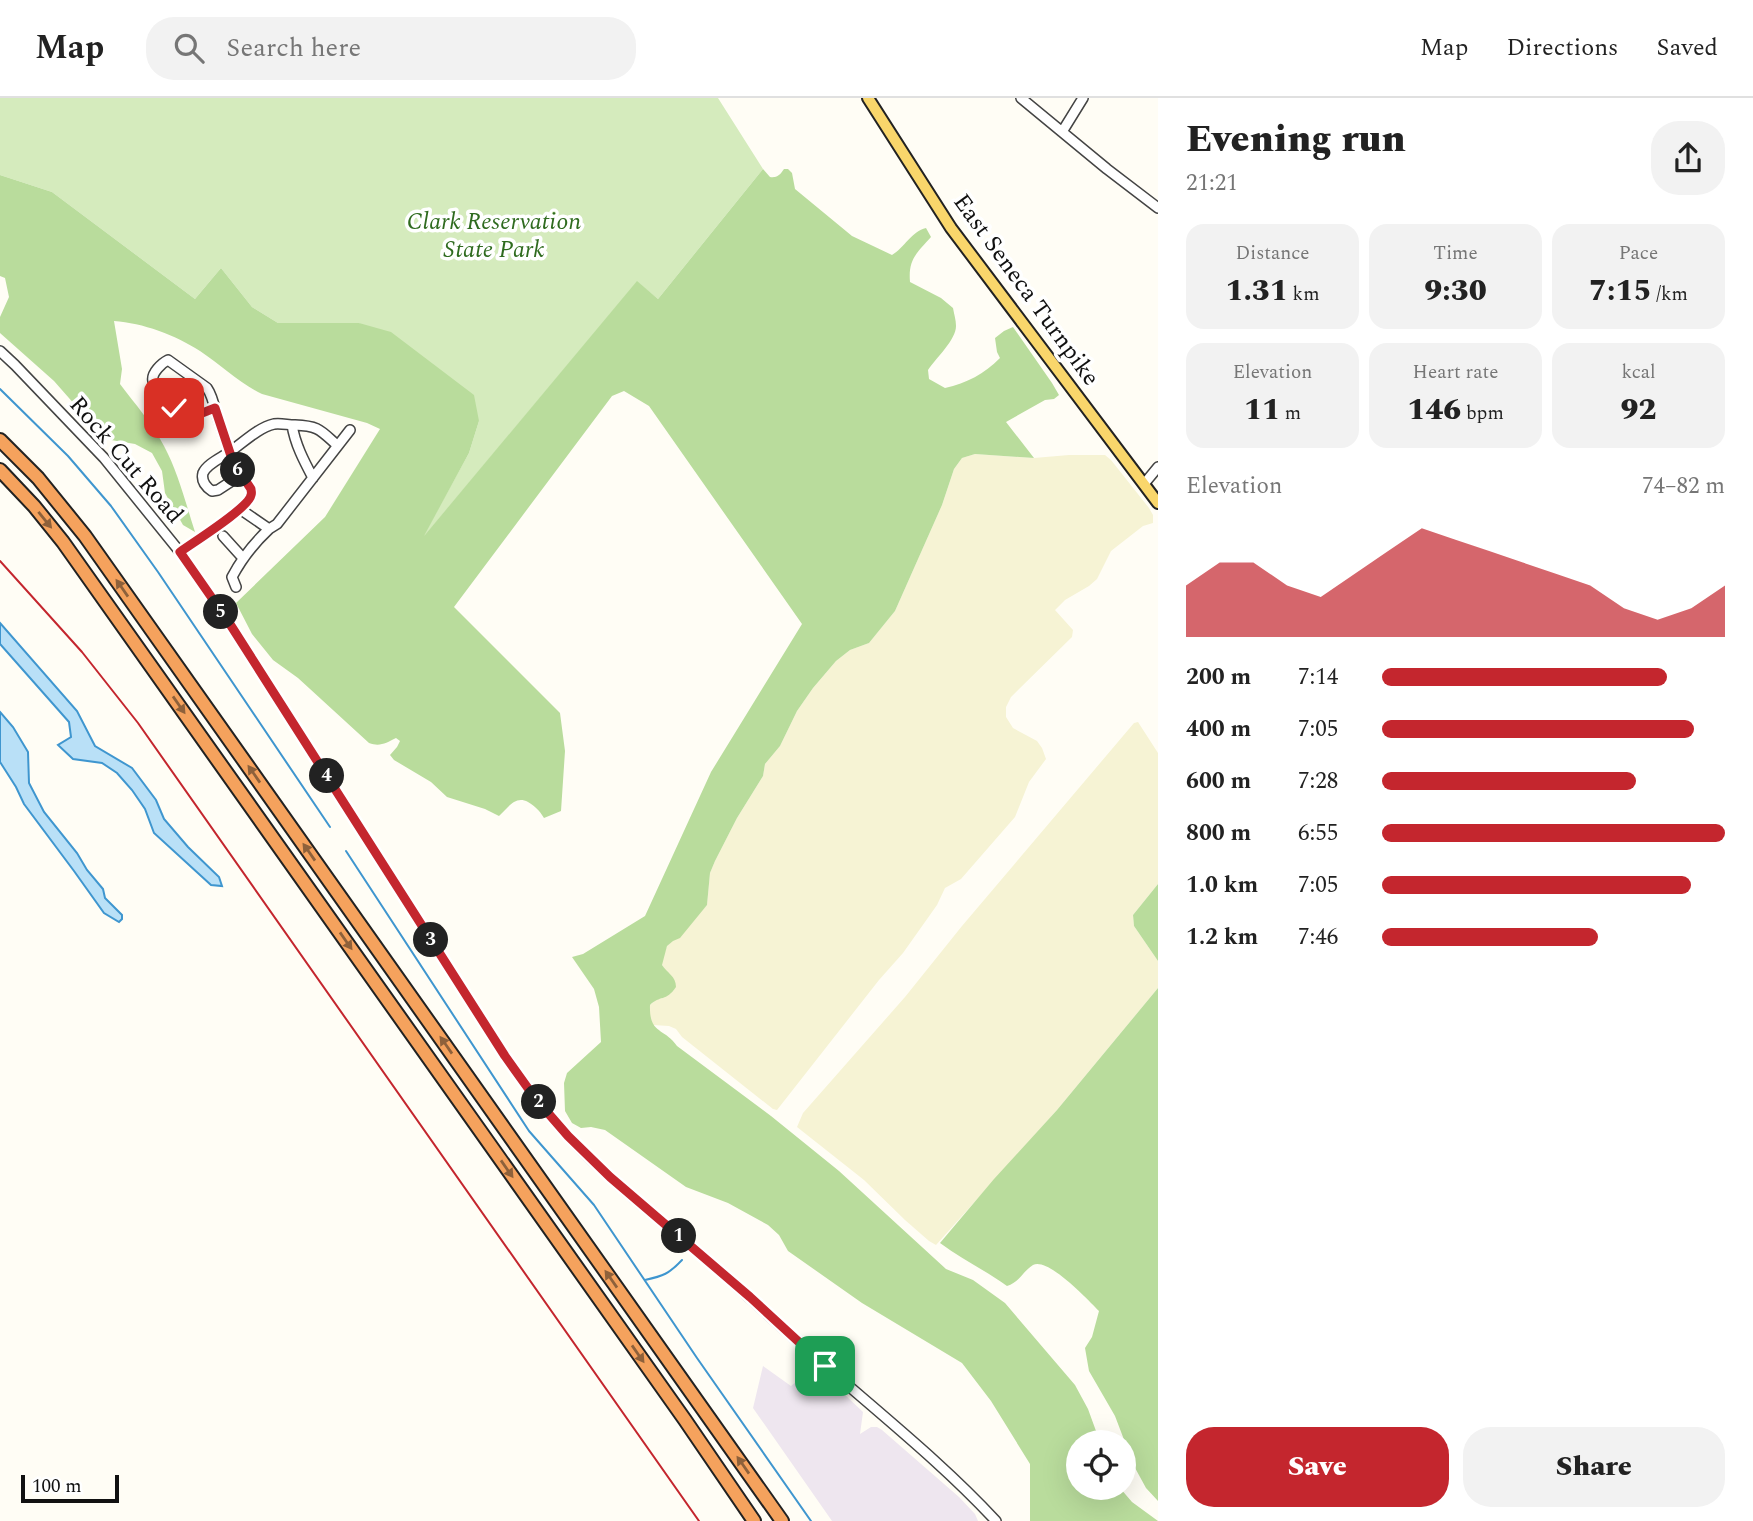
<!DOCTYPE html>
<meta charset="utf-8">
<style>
body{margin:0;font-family:Spectral,serif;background:#f2f2f2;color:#222;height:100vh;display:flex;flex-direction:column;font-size:26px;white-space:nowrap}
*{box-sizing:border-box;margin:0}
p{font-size:23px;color:#767676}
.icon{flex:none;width:38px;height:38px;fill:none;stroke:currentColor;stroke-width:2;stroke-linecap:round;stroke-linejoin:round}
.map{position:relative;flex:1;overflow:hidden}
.sheet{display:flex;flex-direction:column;background:#fff;width:595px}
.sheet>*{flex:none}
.buttons{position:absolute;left:1066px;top:1332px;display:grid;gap:14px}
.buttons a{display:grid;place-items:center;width:70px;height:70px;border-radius:50%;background:#fff;box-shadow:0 7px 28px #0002;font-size:35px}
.scale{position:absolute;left:21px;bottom:18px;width:98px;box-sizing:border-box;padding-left:7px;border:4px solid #111;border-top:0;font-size:19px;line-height:24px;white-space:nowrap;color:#111;-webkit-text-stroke:5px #fff;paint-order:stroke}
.pin{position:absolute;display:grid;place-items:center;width:60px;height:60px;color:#fff;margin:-30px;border-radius:14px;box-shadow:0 4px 10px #0006}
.km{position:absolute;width:35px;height:35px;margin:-18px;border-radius:50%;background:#222;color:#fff;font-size:19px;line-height:35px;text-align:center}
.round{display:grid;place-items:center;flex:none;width:74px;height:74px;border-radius:28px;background:#f2f2f2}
.head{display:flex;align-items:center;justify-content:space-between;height:119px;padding:0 28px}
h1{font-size:38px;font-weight:800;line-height:52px}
.stats{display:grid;grid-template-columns:repeat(3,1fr);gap:10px;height:119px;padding:7px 28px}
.stats div{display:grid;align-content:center;border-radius:18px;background:#f2f2f2;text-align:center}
.stats b{font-size:30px;font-weight:800}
.stats small{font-size:19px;font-weight:400}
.stats p{font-size:19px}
.chart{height:196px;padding:14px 28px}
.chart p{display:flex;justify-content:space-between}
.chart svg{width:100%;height:126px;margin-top:7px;fill:#c4262e;opacity:.7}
.button{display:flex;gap:14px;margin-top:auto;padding:14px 28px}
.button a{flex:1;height:80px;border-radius:28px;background:#c4262e;color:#fff;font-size:28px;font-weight:800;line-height:80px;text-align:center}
.button a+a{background:#f2f2f2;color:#222}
ul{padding:0 28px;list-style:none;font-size:23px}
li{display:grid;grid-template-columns:112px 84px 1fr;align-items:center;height:52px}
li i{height:18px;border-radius:9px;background:#c4262e}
header{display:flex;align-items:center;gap:42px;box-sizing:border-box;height:98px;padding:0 35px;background:#fff;border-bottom:2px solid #e0e0e0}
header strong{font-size:33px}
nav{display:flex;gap:38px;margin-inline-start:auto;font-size:24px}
.search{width:490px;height:63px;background:#f2f2f2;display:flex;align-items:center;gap:18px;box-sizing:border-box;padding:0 24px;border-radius:28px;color:#767676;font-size:26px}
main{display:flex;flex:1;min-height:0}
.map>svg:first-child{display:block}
.industrial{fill:#eee6ef}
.farmland{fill:#f6f3d4}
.green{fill:#d5ebbd}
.forest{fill:#b9dc9c}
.water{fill:#b9e0f7;stroke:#3f96cf;stroke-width:2}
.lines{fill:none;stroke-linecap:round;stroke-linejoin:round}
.stream{stroke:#3f96cf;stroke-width:2}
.minor-casing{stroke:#444;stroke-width:12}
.major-casing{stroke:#222;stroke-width:14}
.highway-casing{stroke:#222;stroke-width:16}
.minor{stroke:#fff;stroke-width:9}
.major{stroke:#f9d66b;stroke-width:10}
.highway{stroke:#f5a25d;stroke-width:12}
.rail{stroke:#c4262e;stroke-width:2}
.oneway{fill:#8e613b}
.route-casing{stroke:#fff;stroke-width:14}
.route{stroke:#c4262e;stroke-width:9}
.labels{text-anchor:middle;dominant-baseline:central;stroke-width:7;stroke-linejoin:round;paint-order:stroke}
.park-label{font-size:24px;font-style:italic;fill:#2f6b1f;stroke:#fff}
.street-label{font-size:24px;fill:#111;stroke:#fff}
</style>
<header>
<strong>Map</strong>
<div class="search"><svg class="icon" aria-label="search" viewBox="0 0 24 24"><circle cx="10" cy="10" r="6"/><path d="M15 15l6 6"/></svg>Search here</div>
<nav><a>Map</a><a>Directions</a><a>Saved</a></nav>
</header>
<main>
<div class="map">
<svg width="1158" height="1423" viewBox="0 0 1158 1423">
<rect width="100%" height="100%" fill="#fffdf5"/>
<path class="industrial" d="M763,1268L791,1288L806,1276L821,1274L863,1314L860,1336L871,1329H877L882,1332L959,1399L975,1416L978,1423H832L753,1310Z"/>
<path class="farmland" d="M975,356L1034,360L1069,357H1105L1111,362L1149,410L1153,417V425L1143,428L1111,453L1097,481L1089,488L1065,502L1055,512L1073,532L1072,539L1011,599L1006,609V619L1013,630L1037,643L1042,650L1046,661L1029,684L1015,719L961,781L945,790L937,807L903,855L879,882L777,1012L773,1011L682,939L676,931L669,928L653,927L649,916L650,907L657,901L663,900L670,876L665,872L662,867V861L667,848L707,807L710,775L715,763L737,720L763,678L765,666L780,648L797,613L813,590L836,563L850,552L869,545L895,513L942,407L954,371L962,360Z
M1138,624L1158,655V786L1133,817L1134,828L1158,863V890L1057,1012L936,1147L929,1143L905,1122L864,1082L797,1029L803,1015L905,899L962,828L1134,625Z"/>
<path class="green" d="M0,0H718L763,71L658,201L637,184L421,442L469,355L479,323L359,225H278L252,209L221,170L195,201L52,94L0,77Z"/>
<path class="forest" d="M763,71L770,79C777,80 780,77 784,71H788L792,75L795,91L852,138L892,157C904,150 912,133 926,130L931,139C917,155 908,161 910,184L941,200L953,210C954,216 956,222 956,228C956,242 936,260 928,272L929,281L945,290C967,285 984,276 1000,260L997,254L995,240L1004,233L1013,229L1052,285L1059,297L1054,301L1045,302L1006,324L1034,360L975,356L962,360L954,371L942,407L895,513L869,545L850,552L836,563L813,590L797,613L780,648L765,666L763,678L737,720L715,763L710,775L707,807L680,840L673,843L667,848L662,867C667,875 676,878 676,889C666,904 660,897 650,907C649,937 664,929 677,948L771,1018L839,1073L946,1171L973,1182L1005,1205L1075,1287L1088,1311L1100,1344H1078V1390H1120L1132,1404L1158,1423H1030V1366L991,1303L962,1265L862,1205L788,1153L779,1137L768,1127L728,1105L686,1089L605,1032L591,1029L581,1030L572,1025L565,1013L564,985L567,975L601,944L599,909L594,891L572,859L583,856L645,818L711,674L802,526L649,308L624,293L612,298L454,509L560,615L565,653L561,713L544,720C539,712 536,709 528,704C515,697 508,710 499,718L485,711L447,699L431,684L394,662L390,657L397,649L400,643L396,640C386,645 380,649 369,645L298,580L273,562L252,536L236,505L325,419L380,331L367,325L262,296C239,285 221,267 200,253C175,237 143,225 114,223L122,271L120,286C135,306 152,325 164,348C178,374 186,406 195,434L183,427L165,395L162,373L152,355L135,346L105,341L54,283L0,235V219L9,199L5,180L0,178V77L52,94L195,201L221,170L252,209L278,225H359L391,234L474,297L479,323L469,355L424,438L637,183L658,201Z
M1158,786V863L1134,828L1133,817Z
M1158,890V1403L1146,1390L1134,1368L1115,1318L1089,1273L1085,1250L1092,1239L1099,1213C1088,1202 1048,1159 1033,1167C1022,1174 1021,1183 1007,1188C985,1172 961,1161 940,1145L994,1081L1057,1012Z"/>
<path class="water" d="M0,525L77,613L95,648L132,670L156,702L164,721L188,749L219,779L222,788L211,787L154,735L145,711L132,692L117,675L102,665L73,661L58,647L71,639L69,624L0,546Z
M0,614L13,629L28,654L29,685L44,714L77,755L87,772L103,791L105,800L122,817V821L119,824L104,815L74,773L24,706L16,689L0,664Z"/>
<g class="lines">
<path class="stream" d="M0,291L68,358L111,408L158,474L330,729
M346,753L529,1033L594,1107L697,1260L811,1423
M645,1182C663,1178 669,1176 682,1162"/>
<defs>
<path id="minor" d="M1021,0L1107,71L1158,110
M1062,34L1083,0
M0,253L15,267L104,360L180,454L228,523L505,958C524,985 544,1012 567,1037C609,1082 658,1120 705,1160C747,1196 786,1234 828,1270C885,1320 944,1367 996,1423
M292,327C295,346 304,363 313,380
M241,377L218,392L212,393C206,389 201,383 203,375C207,366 221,360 228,355C242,346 257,330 274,326C281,325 288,327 295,327C319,328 320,332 337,347L336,349
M1144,386L1158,369
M240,411L269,431L277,426L350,332
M223,438L242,459
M180,454C192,445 249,410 251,397C252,395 251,393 251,391L233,364L216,315C214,306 212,297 207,290L168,262C162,265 151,275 153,283C156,292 179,318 188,319C196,319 207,313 215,310
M236,489L232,479C242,460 253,446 269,431"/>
<path id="major" d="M868,0L951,130L1158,405"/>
<path id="highway" d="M0,342L38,380L85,438L782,1423
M0,372L34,408L63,444L685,1322L754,1423"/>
</defs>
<use href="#minor" class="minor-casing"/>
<use href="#major" class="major-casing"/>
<use href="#highway" class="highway-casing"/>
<use href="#minor" class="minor"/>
<use href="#major" class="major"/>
<use href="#highway" class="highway"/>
<path class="rail" d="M0,463L82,554L138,625L699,1423"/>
</g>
<defs><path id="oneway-solid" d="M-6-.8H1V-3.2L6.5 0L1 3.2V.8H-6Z" transform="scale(1.75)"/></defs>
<g class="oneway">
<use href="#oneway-solid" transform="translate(45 422) rotate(51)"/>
<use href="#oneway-solid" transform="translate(122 490) rotate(-125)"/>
<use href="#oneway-solid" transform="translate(179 607) rotate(55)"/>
<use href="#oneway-solid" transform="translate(254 676) rotate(-125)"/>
<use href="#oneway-solid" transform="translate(309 754) rotate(-125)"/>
<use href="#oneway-solid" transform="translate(346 843) rotate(55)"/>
<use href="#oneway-solid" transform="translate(446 947) rotate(-125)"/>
<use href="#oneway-solid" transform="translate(507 1071) rotate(55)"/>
<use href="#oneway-solid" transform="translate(611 1181) rotate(-125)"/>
<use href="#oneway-solid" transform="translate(638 1256) rotate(55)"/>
<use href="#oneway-solid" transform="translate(743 1367) rotate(-125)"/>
</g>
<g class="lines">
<defs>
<path id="route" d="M174,310C190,324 198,316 215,310L233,364L251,391C251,393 252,395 251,397C249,410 192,445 180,454L228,523L505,958L535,1000L568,1038L610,1079L750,1199L825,1268"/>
</defs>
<use href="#route" class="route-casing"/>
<use href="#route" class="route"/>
</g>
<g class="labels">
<g class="park-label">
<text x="494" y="124">Clark Reservation<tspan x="494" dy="28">State Park</tspan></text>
</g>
<g class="street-label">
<text transform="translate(1026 192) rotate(54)">East Seneca Turnpike</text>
<text transform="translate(126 362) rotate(49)">Rock Cut Road</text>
</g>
</g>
</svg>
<div class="buttons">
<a><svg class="icon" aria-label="locate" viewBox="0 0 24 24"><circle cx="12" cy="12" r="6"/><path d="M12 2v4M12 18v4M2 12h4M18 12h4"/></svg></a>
</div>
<div class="scale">100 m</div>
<div class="pin" style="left:825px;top:1268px;background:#1e9e55"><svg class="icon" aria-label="arrive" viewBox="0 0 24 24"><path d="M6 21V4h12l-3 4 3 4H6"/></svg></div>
<div class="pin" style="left:174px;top:310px;background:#d93025"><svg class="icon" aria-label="check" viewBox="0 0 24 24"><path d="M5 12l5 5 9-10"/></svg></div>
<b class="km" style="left:679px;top:1138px">1</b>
<b class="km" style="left:539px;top:1004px">2</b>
<b class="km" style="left:431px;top:842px">3</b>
<b class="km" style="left:327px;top:678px">4</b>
<b class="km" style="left:221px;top:514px">5</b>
<b class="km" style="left:238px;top:372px">6</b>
</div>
<section class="sheet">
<div class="head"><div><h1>Evening run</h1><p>21:21</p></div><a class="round"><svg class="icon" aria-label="share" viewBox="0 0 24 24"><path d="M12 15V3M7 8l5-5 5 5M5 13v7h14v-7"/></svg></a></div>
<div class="stats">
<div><p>Distance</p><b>1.31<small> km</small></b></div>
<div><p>Time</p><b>9:30</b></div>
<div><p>Pace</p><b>7:15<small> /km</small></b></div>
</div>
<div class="stats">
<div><p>Elevation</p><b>11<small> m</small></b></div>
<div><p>Heart rate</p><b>146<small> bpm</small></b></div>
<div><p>kcal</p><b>92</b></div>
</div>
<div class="chart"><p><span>Elevation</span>74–82 m</p>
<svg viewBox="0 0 160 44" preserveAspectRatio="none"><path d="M0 44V26L10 18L20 18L30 26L40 30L50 22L60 14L70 6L80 10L90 14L100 18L110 22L120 26L130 34L140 38L150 34L160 26V44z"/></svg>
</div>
<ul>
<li><b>200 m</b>7:14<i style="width:83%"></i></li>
<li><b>400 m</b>7:05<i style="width:91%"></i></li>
<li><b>600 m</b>7:28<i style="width:74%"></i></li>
<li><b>800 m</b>6:55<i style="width:100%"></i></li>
<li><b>1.0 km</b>7:05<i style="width:90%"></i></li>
<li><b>1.2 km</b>7:46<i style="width:63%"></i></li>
</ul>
<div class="button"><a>Save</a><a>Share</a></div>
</section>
</main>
